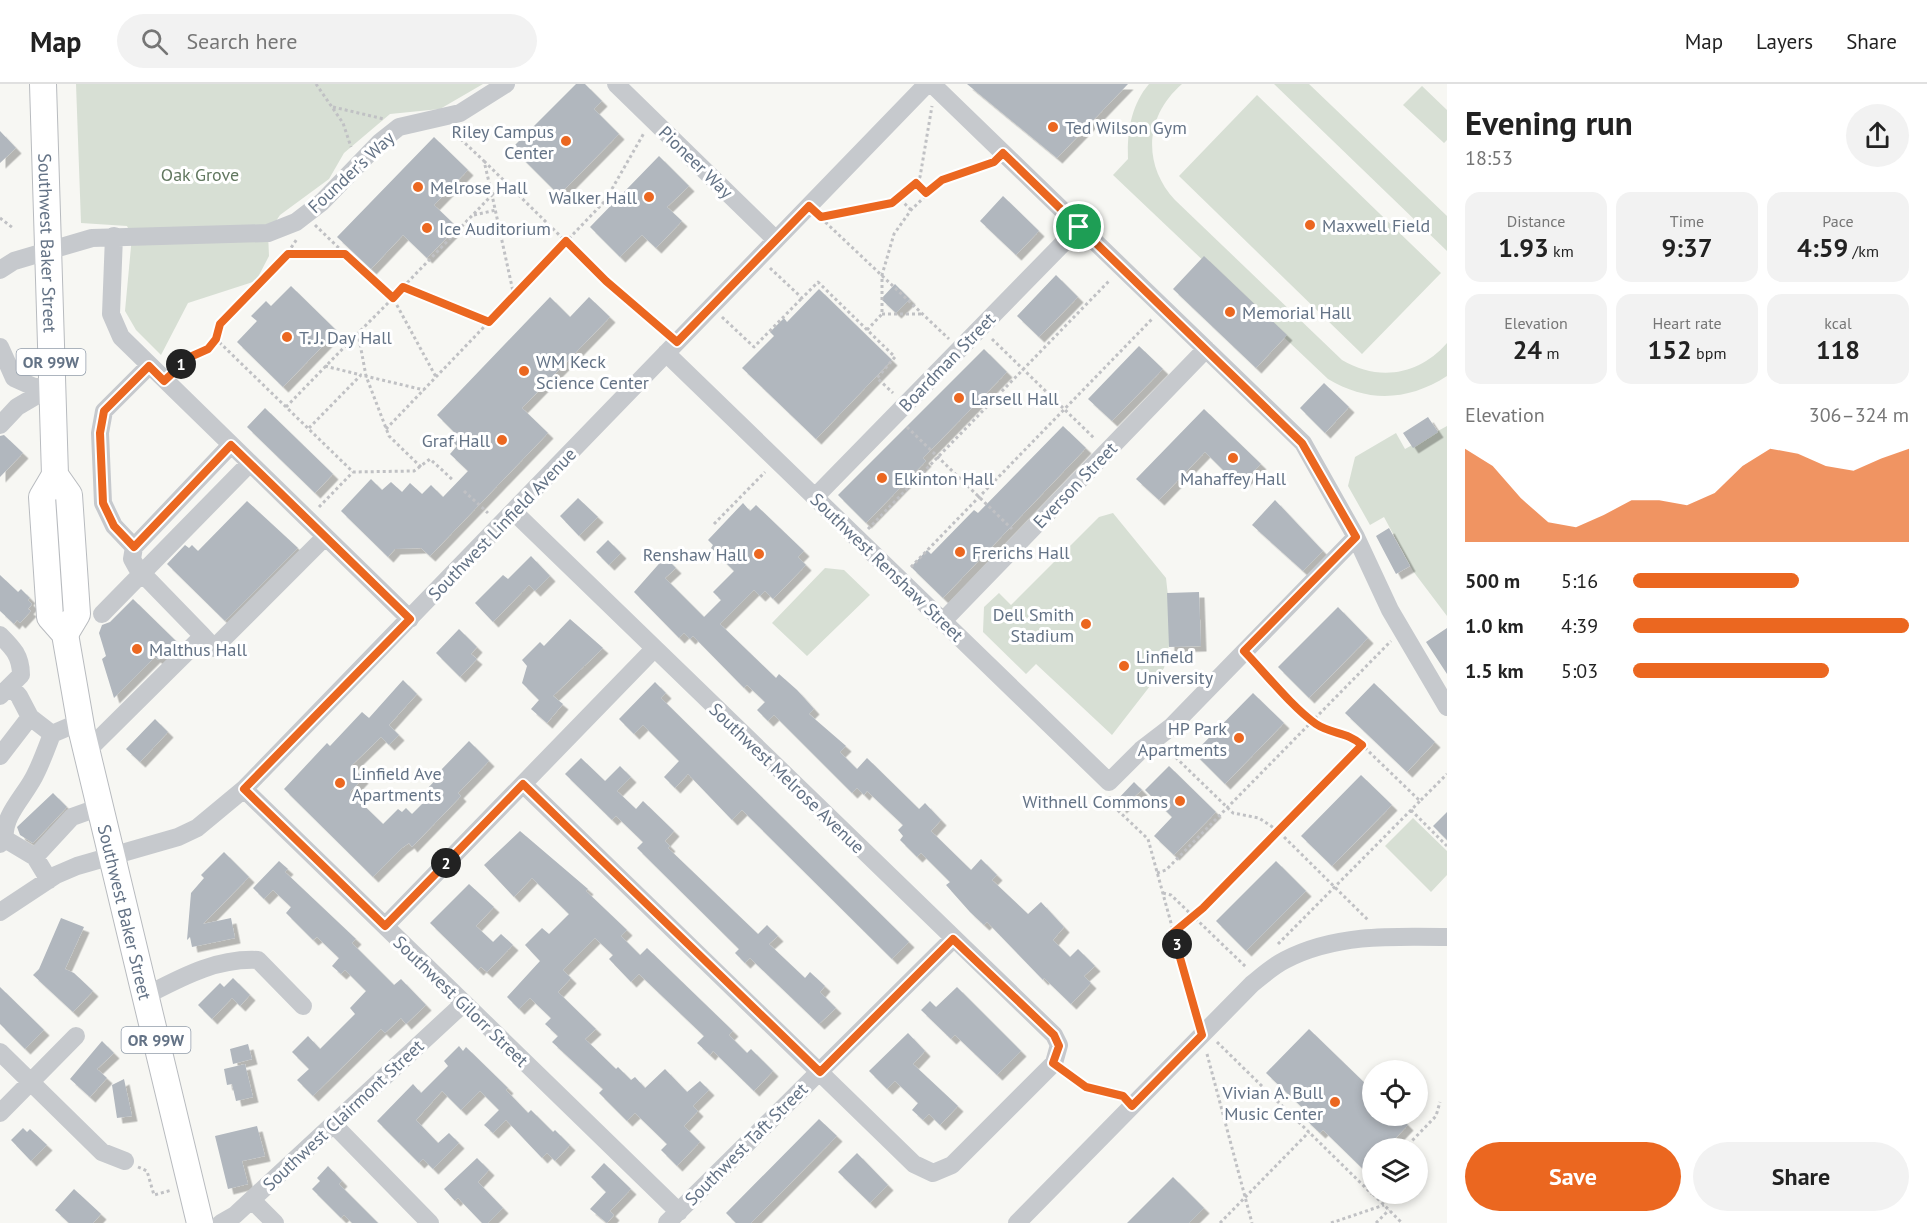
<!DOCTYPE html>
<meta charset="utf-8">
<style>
body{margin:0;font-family:"PT Sans",sans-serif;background:#f2f2f2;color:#222;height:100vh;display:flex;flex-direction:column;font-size:22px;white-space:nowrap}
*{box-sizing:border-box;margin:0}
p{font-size:20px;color:#767676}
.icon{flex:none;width:33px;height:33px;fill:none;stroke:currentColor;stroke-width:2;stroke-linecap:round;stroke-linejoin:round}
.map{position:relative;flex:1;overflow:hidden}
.drawer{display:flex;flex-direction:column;background:#fff;width:480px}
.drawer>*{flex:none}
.buttons{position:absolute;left:1362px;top:976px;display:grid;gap:12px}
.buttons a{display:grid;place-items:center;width:66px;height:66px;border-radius:50%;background:#fff;box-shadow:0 3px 9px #0003;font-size:30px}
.pin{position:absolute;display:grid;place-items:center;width:51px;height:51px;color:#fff;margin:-26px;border:3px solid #fff;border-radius:50%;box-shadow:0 2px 6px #0007}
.km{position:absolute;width:30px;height:30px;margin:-15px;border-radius:50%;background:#222;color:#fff;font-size:16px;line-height:30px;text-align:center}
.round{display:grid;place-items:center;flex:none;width:63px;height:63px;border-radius:32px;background:#f2f2f2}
.head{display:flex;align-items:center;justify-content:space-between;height:102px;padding:0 18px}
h1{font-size:33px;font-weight:600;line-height:45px}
.figures{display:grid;grid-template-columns:repeat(3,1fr);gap:9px;height:102px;padding:6px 18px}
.figures div{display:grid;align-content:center;border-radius:15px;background:#f2f2f2;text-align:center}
.figures b{font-size:26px;font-weight:600}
.figures small{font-size:16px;font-weight:400}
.figures p{font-size:16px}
.chart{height:168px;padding:12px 18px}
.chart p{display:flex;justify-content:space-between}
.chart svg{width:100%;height:108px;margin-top:6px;fill:#eb6720;opacity:.7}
.action{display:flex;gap:12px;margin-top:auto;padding:12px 18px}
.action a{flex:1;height:69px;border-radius:36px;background:#eb6720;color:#fff;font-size:24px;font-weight:600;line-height:69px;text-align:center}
.action a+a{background:#f2f2f2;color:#222}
ul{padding:0 18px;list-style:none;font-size:20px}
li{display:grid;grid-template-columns:96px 72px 1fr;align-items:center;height:45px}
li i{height:15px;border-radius:8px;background:#eb6720}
header{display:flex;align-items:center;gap:36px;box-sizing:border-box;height:84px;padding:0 30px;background:#fff;border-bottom:2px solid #e0e0e0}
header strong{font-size:28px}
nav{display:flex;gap:33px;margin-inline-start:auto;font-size:21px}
.search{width:420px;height:54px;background:#f2f2f2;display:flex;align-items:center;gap:15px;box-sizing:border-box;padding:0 21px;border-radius:33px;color:#767676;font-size:22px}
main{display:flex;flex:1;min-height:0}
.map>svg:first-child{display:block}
.green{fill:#d7dfd4}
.building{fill:#b1b7be;filter:url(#shadow)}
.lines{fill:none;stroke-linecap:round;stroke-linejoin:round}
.highway-casing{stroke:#b8bbbf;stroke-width:28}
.path{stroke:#c0c1c4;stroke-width:3;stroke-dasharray:3 3;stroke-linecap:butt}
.minor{stroke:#c6c9cd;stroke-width:18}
.highway{stroke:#fff;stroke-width:26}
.route-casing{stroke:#fff;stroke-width:12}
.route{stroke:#eb6720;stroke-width:8}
.poi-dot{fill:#eb6720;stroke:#fff;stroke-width:2}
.labels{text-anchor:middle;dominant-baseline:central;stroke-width:6;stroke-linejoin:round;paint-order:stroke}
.shield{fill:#fff;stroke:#929daa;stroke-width:1.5}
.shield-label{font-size:16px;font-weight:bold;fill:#647386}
.poi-label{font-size:18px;fill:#647386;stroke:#fff;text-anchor:start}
.street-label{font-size:18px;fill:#647386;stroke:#fff}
.park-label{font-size:18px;fill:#627860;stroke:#fff}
</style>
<header>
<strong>Map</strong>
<div class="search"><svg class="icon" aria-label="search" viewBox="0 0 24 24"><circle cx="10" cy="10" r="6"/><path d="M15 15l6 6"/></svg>Search here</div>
<nav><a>Map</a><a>Layers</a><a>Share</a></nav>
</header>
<main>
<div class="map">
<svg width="1447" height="1139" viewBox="0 0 1447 1139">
<defs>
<filter id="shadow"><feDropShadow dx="5.5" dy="5.5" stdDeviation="0" flood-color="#0004"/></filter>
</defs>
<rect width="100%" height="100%" fill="#f7f7f3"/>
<path class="green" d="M76,0H483L440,25L390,30L344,69L329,95L280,131L268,149L269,172L256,197L188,219L161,271L136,246L125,227L132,152L127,142L81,139Z
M1149,0H1182C1145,32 1142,80 1175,116L1342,276C1379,298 1419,291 1447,259V292C1408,317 1368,319 1328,295L1113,91L1128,75C1127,48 1131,21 1149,0Z
M1274,0H1309L1447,132V167Z
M1422,2L1447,26V56L1444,59L1403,21Z
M1257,11L1441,189L1362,270L1179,92Z
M1447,342V532L1413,487L1384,433L1370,441L1348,402L1355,373L1396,349L1405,365Z
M1113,429L1166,494L1172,548L1164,584L1112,651L1036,580L1026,590L983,548L984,523L999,509L1011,521L1099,433Z
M825,484L844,486L870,511L807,572L772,539Z
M1413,734L1447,767V791L1431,808L1385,762Z"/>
<path class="building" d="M576,0H585L602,17L594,25L619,50L559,111L512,64Z
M967,0H1128L1057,74Z
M0,47L16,64L0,79Z
M434,53L468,86L434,121L457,143L427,174L403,151L371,185L337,153Z
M659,72L689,102L667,123L682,137L656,164L642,151L620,173L590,143Z
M1003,112L1039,147L1016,171L980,137Z
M1204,172L1287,251L1256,284L1173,205Z
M1056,191L1078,213L1039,253L1017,232Z
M895,200L910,215L896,229L881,215Z
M291,202L337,247L283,303L237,258L257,237L251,232L266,217L271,222Z
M819,205L892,276L816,355L742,284L774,252L770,248L784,234L787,238Z
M550,213L570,233L589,213L610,233L522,324L548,349L430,472L421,464L395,465L388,473L341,427L371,395L382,406L391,398L402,408L410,399L422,410L431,401L443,413L468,387L450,370L457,362L452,357L457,351L437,331Z
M1139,262L1163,285L1112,337L1088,315Z
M984,265L1007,288L923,374L926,377L866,439L838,411Z
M1324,299L1349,323L1325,349L1300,324Z
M265,324L333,390L315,409L247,343Z
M1204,325L1261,380L1239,402L1205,368L1159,416L1136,395Z
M1428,333L1438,348L1413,364L1403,349Z
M1063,342L1086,364L943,514L911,483L927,466L931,470L974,426L978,429Z
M4,351L23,369L0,393V352Z
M578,414L598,433L579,452L560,432Z
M1275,416L1323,467L1303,487L1252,441Z
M247,417L298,464L225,537L167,480L185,461L189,464L192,461L198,467Z
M743,419L750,427L756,421L804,467L798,473L806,481L773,515L765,507L760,512L754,506L720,540L776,594L779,590L797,606L814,625L809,630L846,662L840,668L857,685L867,674L919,725L925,719L941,736L931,747L971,786L981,775L997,791L992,796L1028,830L1041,818L1064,843L1053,856L1070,873L1078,865L1095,882L1084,892L1091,899L1071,920L1044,894L1043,896L987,838L984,841L970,828L946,801L950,798L921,769L917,773L900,756L903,752L898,746L903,741L867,707L864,711L857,704L852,709L774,631L768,637L757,626L765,618L747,601L744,604L693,552L690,555L684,549L679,554L634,508L665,473L676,484L665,494L704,533L721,516L713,508L734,487L711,464L713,461L708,456Z
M1389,444L1410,482L1396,490L1376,452Z
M608,456L621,469L609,481L596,468Z
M531,472L550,492L535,507L529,501L493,538L475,519L503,491L508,495Z
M0,491L18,508L21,505L30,514L28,516L32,520L28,525L31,527L20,539L17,536L14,540L0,527Z
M1199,508L1201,562L1169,563L1167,509Z
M133,515L177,558L159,576L155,573L114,614L102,575L106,572L99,549L102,541L110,538Z
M1338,523L1368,554L1309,614L1278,583Z
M570,535L603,564L553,612L563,620L547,639L531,625L539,616L522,599L527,582L522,576L540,558L544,562Z
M1447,544V590L1426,558Z
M459,545L477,563L471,570L477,575L460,593L436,569Z
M403,596L417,610L389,641L399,651L389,661L381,653L351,682L363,694L350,708L383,740L398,725L402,728L406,724L412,730L432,710L427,705L442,689L440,687L469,657L489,677L458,709L461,712L412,763L409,759L402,764L373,793L284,705L327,659L330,662L362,628L369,634Z
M655,598L666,609L661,614L909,858L892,875L742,726L732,736L688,690L675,704L664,693L679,677L643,641L634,650L619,635Z
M1374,599L1435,658L1407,688L1345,629Z
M1253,609L1284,639L1225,700L1194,669Z
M155,635L168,648L140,678L126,665Z
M581,674L605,697L620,682L631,693L617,707L636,725L643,717L674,747L665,757L670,762L668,764L758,850L767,841L778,852L769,860L805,894L810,888L825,902L820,908L836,924L819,940L750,874L745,879L735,869L739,865L637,764L643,758L616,732L612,736L565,690Z
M1169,682L1216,728L1174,771L1154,752L1172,733L1145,706Z
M1361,691L1392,721L1332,782L1301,752Z
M1134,698L1142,706L1121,724L1117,716Z
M53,709L67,723L33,759L20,751L17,743Z
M1447,728V756L1433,742Z
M520,747L588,805L586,807L627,846L621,852L640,871L647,864L733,947L729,951L747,969L751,965L773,987L754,1007L713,967L710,971L697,959L704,952L639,890L631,898L609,875L613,871L595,854L563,886L571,894L558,908L596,945L585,955L616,985L618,983L631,996L635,993L645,1004L665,985L687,1008L700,997L709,1006L693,1022L698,1027L684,1042L700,1058L677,1082L661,1066L667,1060L635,1029L627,1037L599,1009L603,1005L552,958L558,952L545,940L551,934L530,914L519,925L507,913L540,877L525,861L542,844L549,850L569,830L532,794L514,813L484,781Z
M224,768L249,793L203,840L231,834L235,854L192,863L190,853L187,856L191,809L204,794L201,791Z
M279,777L288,785L285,788L356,855L352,859L394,901L401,895L426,921L406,940L401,934L385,949L381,945L313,1012L297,996L309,985L292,968L308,952L320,965L355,930L350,924L366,907L345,886L341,890L332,882L339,874L317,853L313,856L286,829L291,823L273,806L264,815L253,804Z
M1276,777L1306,807L1246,867L1216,837Z
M469,800L494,823L476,842L493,858L501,850L513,861L487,888L481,883L478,886L430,839Z
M61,834L84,843L65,885L74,889L93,907L73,928L33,891L39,885Z
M233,894L250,911L240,922L232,914L212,935L198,921L220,899L224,903Z
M0,903L44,946L25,965L0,940Z
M957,903L1021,967L997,991L955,951L951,955L921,926L930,917L936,923Z
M1309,945L1372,1006V1032H1399L1408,1041L1385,1065H1372V1078L1364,1086L1323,1046L1320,1049L1305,1035L1309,1030L1266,989Z
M908,949L925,967L913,980L958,1022L940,1041L929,1030L923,1036L912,1026L918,1019L895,997L887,1005L869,987Z
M102,957L114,969L97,985L107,994L90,1013L70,995Z
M248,960L252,975L233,980L230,965Z
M459,962L463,967L466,963L508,1004L506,1006L528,1029L531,1026L553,1048L555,1046L570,1061L555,1077L547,1069L542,1074L506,1036L493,1049L484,1041L499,1026L480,1007L461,1026L442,1007L416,1036L438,1059L449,1049L459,1059L433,1085L423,1075L419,1079L377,1037L413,1000L421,1009L448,982L444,977Z
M245,980L253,1013L236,1017L232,1000L227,1001L224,985Z
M124,995L132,1032L117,1034L112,1001Z
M819,1035L837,1052L751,1139H736L726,1129Z
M257,1042L265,1072L242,1077L248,1100L228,1105L215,1052Z
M23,1044L27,1048L30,1045L47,1061L31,1077L11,1056Z
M857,1069L888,1101L870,1119L838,1088Z
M477,1074L489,1086L478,1098L503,1124L488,1139H482L458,1114L455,1117L444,1105Z
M604,1079L631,1105L610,1127L614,1131L607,1139L590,1125L606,1108L591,1093Z
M328,1082L342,1097L339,1100L378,1139H352L344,1131L341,1134L312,1105L320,1097L317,1094Z
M1173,1093L1204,1124L1189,1139H1127Z
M74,1105L101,1130L93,1139H69L55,1126Z"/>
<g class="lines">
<defs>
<g id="highway">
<path id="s1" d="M43,0L55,391L69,411L77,530L65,550"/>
<path id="s2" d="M55,391L42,413L50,533L65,550L82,648L200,1139"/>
</g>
</defs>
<use href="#highway" class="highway-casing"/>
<path class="path" d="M316,0L343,39L351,63
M333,23L384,35
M452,47L484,77L492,111
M484,77L606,197L666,248
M916,99L920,93L932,22
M492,111L505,97
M911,126L900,115L916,99L926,109
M474,131L496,126
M821,133L893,119L900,115
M0,134L13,144
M821,134L949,255
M315,141L345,170
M287,170H345L393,214L403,203L489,238
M770,184L802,214L818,198L895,273L877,294L893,309
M403,203L492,111L514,212
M882,230H922
M722,233L754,263L802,214
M867,246L882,230V191L894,150L911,126L942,96L992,79
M216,255L220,240L287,170L297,155
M992,255L1095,355
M325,282L361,291
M177,285C189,272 205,268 216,255L353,388L414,387L430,375L454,397
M286,323L358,249
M907,343L1012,445
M309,344L361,291L424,306
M386,345L605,117L644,49
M421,383L389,352L366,292L358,249L393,214L436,293
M464,407L488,429
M319,423L353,388
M714,440L765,388
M868,445L1110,196
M911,483L1153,234
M1256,580C1275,599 1294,624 1316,640C1331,650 1348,648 1362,661
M1167,665L1233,729L1259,734L1277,746L1369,837
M1109,712V718L1148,755L1197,934
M1411,726L1447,762
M1157,789L1166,786L1391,557
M1163,809L1171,811L1247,884
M1173,848L1203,824L1362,661L1420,717L1447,690
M1278,860L1420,717
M1217,958L1372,1110
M1207,970L1252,1139
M1068,987L1086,1003L1121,1012
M1404,1065L1436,1032L1440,1018
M138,1083L147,1087L154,1111L172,1106
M1366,1103L1372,1096
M1373,1110L1402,1139
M1220,1139L1309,1048
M1331,1139L1384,1121
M1376,1139L1389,1126"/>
<path class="minor" d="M616,0L776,156
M932,0L1303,359L1356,453L1390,526L1447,623
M114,152L111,230L121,253L410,535
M0,186L14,177L92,154L268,149L296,138L322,118L380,58L399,43L460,29L506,0
M0,263L14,294L34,303H52
M666,269L1109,698L1141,666L1171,643L1356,453
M149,282L104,327L100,349L103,419L114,442L134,463L231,361
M0,341L17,323L51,303
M815,413L1079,143
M514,428L1054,951L1059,961L1054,979L952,1081L933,1089L914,1080L523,700
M102,530L250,379
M943,537L1206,265
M0,551C13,564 21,572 21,591L0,612
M203,552L214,564L325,453
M10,602L19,612L30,633L52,650
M87,667L203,552L137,484L132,475L134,463
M0,672L30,633
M244,705L679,1128
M5,755L35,773L49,796
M0,760L5,755C2,731 27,710 36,689C42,677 47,663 52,650L80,638
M35,773L72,733L100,723
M0,828L56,791L77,782L178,753L197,744L244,705L927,0
M385,842L654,565
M145,912C182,893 216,874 258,876L303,922
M0,968L102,1068L125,1077
M0,1029L76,952
M333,1040L430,1139
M252,1116L275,1139
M221,1139L235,1131L464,919
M667,1139L953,855
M1017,1139L1252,900C1262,892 1273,882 1285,876C1335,850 1392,852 1447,853"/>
<use href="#highway" class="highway"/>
</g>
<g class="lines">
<defs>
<path id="route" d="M1003,69L1302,359L1356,453L1244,567C1265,589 1293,624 1316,640C1331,650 1348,648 1362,661L1203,824L1173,849L1202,951L1132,1022L1123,1012L1086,1003L1053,979L1059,962L1054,951L953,855L820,988L523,700L385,842L244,705L410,535L231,361L134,463L114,442L103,419L100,349L104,327L149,282L164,297L190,273L208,265L216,255L220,240L288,170H345L393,214L403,203L489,238L566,157L606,197L677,258L809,122L821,133L892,119L916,99L926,109L942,96L994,78Z"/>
</defs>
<use href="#route" class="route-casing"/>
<use href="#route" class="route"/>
</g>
<g class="poi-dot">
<circle cx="1053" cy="43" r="6"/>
<circle cx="566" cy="57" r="6"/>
<circle cx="418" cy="103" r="6"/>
<circle cx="649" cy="113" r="6"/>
<circle cx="1310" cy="141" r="6"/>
<circle cx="427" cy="144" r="6"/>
<circle cx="1230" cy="228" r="6"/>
<circle cx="287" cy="253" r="6"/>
<circle cx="524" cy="287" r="6"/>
<circle cx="959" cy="314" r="6"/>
<circle cx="502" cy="356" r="6"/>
<circle cx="1233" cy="374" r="6"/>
<circle cx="882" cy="394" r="6"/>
<circle cx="960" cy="468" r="6"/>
<circle cx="759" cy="470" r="6"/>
<circle cx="1086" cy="540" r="6"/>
<circle cx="137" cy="565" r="6"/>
<circle cx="1124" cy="582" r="6"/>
<circle cx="1239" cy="654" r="6"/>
<circle cx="340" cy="699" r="6"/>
<circle cx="1180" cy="717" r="6"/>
<circle cx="1335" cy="1018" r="6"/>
</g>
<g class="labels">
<g class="shield">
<rect x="16.5" y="265" width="69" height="26" rx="4.5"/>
<rect x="121.5" y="943" width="69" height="26" rx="4.5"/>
</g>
<g class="shield-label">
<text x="51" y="278">OR 99W</text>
<text x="156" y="956">OR 99W</text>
</g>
<g class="poi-label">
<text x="1065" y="43">Ted Wilson Gym</text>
<text x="554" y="47" text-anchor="end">Riley Campus<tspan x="554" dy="21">Center</tspan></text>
<text x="430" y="103">Melrose Hall</text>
<text x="637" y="113" text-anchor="end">Walker Hall</text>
<text x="1322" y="141">Maxwell Field</text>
<text x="439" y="144">Ice Auditorium</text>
<text x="1242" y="228">Memorial Hall</text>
<text x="299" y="253">T. J. Day Hall</text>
<text x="536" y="277">WM Keck<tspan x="536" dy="21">Science Center</tspan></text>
<text x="971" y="314">Larsell Hall</text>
<text x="490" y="356" text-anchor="end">Graf Hall</text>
<text x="894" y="394">Elkinton Hall</text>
<text x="1233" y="394" text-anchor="middle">Mahaffey Hall</text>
<text x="972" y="468">Frerichs Hall</text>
<text x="747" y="470" text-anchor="end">Renshaw Hall</text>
<text x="1074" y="530" text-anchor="end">Dell Smith<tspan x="1074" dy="21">Stadium</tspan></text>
<text x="149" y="565">Malthus Hall</text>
<text x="1136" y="572">Linfield<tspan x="1136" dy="21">University</tspan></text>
<text x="1227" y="644" text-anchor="end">HP Park<tspan x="1227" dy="21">Apartments</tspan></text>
<text x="352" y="689">Linfield Ave<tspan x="352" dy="21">Apartments</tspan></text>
<text x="1168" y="717" text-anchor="end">Withnell Commons</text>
<text x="1323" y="1008" text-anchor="end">Vivian A. Bull<tspan x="1323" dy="21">Music Center</tspan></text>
</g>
<g class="street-label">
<text transform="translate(696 78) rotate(44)">Pioneer Way</text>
<text transform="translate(351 88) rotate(-43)">Founder's Way</text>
<text stroke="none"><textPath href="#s1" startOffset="159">Southwest Baker Street</textPath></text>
<text transform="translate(947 278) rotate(-46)">Boardman Street</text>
<text transform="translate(1075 401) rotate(-46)">Everson Street</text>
<text transform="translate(502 440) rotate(-46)">Southwest Linfield Avenue</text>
<text transform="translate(887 483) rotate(44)">Southwest Renshaw Street</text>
<text transform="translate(787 694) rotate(44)">Southwest Melrose Avenue</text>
<text stroke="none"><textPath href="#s2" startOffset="453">Southwest Baker Street</textPath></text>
<text transform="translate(461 917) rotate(44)">Southwest Gilorr Street</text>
<text transform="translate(343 1031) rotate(-43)">Southwest Clairmont Street</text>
<text transform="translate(746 1060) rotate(-45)">Southwest Taft Street</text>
</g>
<g class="park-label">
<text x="200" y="90">Oak Grove</text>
</g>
</g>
</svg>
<div class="buttons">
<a><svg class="icon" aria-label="locate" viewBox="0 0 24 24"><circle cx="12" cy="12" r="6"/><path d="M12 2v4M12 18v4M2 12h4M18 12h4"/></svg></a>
<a><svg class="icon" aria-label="layers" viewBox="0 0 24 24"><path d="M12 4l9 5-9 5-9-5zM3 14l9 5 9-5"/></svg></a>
</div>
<div class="pin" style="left:1079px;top:143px;background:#1e9e55"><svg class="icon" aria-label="arrive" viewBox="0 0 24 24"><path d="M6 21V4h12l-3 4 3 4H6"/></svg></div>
<b class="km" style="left:181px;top:280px">1</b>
<b class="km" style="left:446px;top:779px">2</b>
<b class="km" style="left:1177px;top:860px">3</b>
</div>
<section class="drawer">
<div class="head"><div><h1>Evening run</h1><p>18:53</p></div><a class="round"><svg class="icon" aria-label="share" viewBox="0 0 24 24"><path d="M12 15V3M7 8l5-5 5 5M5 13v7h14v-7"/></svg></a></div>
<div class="figures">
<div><p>Distance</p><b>1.93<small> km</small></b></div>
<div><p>Time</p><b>9:37</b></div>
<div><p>Pace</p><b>4:59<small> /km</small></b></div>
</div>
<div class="figures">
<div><p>Elevation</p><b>24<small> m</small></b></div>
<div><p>Heart rate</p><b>152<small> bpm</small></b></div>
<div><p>kcal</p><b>118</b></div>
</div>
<div class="chart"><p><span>Elevation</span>306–324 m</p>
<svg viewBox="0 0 160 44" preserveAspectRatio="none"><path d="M0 44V6L10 13L20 26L30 36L40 38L50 33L60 27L70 27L80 29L90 24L100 13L110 6L120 8L130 13L140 15L150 10L160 6V44z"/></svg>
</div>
<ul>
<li><b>500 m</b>5:16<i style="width:60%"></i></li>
<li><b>1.0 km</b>4:39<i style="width:100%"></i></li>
<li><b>1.5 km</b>5:03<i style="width:71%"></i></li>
</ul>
<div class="action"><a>Save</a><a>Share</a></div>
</section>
</main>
